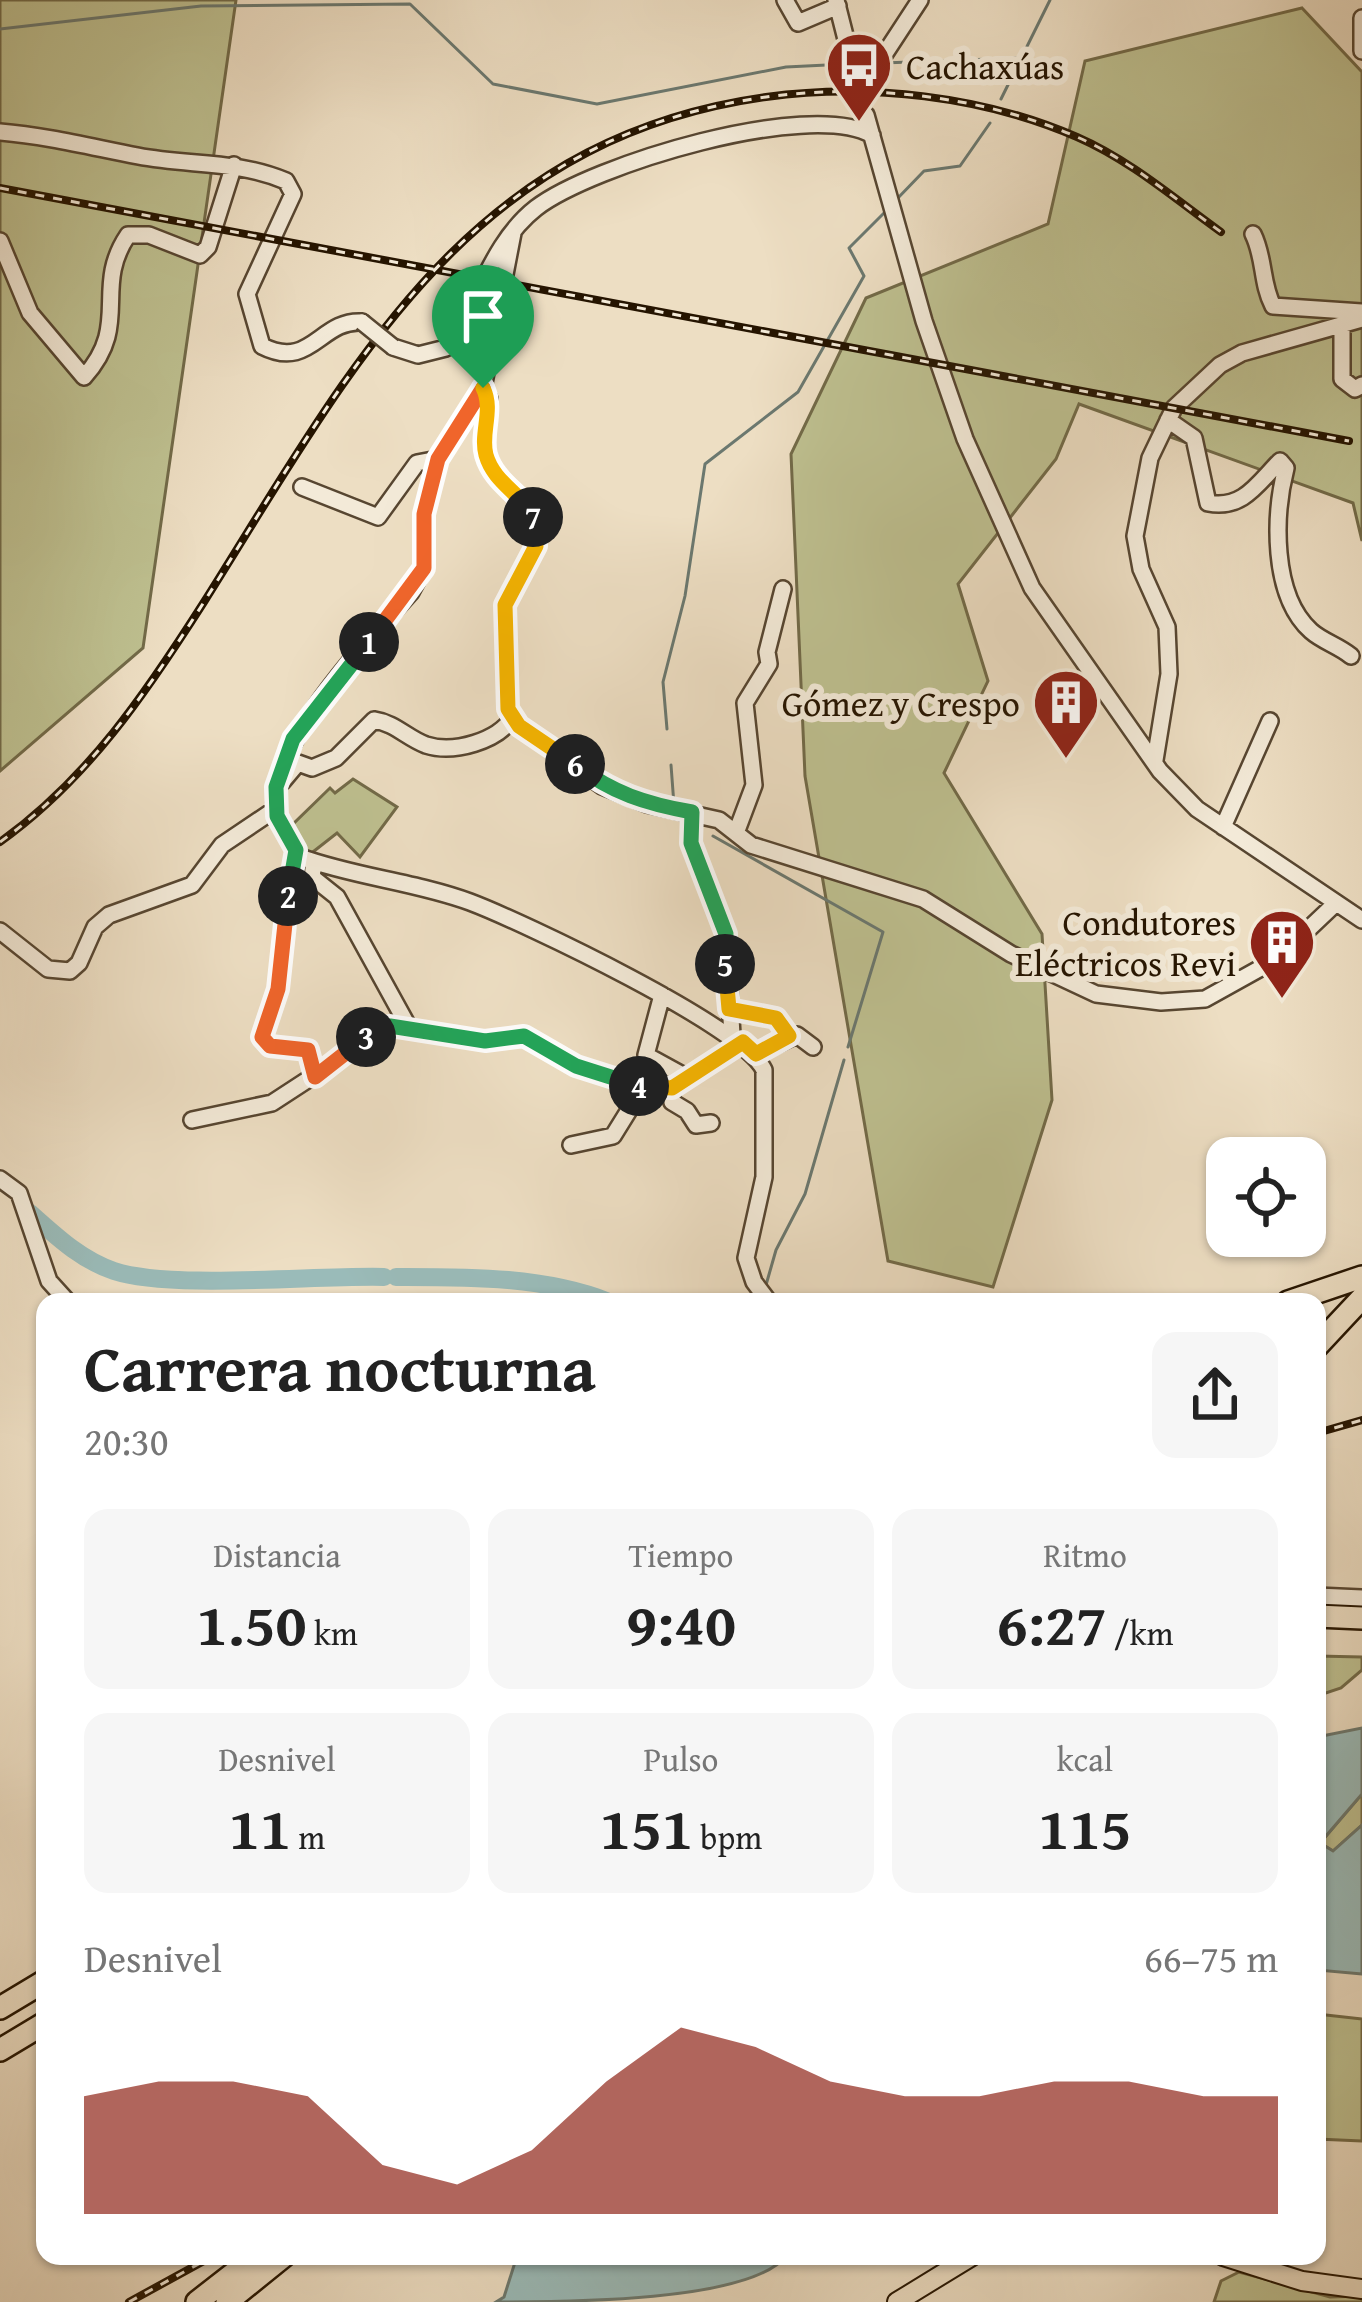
<!DOCTYPE html>
<html lang="es">
<meta charset="utf-8">
<style>
body{margin:0;font-family:"Gentium Book Plus",serif;background:#f6f6f6;color:#222;height:100vh;display:flex;flex-direction:column;font-size:45px;white-space:nowrap}
*{box-sizing:border-box;margin:0}
p{font-size:39px;color:#767676}
.icon{flex:none;width:66px;height:66px;fill:none;stroke:currentColor;stroke-width:2;stroke-linecap:round;stroke-linejoin:round}
.map{position:relative;flex:1;overflow:hidden}
.details{position:absolute;left:36px;top:1293px;width:1290px;height:972px;display:flex;flex-direction:column;background:#fff;border-radius:24px;box-shadow:0 3px 9px #0004}
.details>*{flex:none}
.tools{position:absolute;left:1206px;top:1137px;display:grid;gap:24px}
.tools a{display:grid;place-items:center;width:120px;height:120px;border-radius:24px;background:#fff;box-shadow:0 3px 9px #0004;font-size:60px}
.pin{position:absolute;display:grid;place-items:center;width:102px;height:102px;color:#fff;margin:-123px -51px;border-radius:50% 50% 50% 0;rotate:-45deg;box-shadow:0 0 12px #0007}
.pin .icon{rotate:45deg}
.km{position:absolute;width:60px;height:60px;margin:-30px;border-radius:50%;background:#222;color:#fff;font-size:33px;line-height:60px;text-align:center}
.round{display:grid;place-items:center;flex:none;width:126px;height:126px;border-radius:24px;background:#f6f6f6}
.summary{display:flex;align-items:center;justify-content:space-between;height:204px;padding:0 48px}
h1{font-size:66px;font-weight:700;line-height:90px}
.metrics{display:grid;grid-template-columns:repeat(3,1fr);gap:18px;height:204px;padding:12px 48px}
.metrics div{display:grid;align-content:center;border-radius:24px;background:#f6f6f6;text-align:center}
.metrics b{font-size:60px;font-weight:700}
.metrics small{font-size:33px;font-weight:400}
.metrics p{font-size:33px}
.chart{height:336px;padding:24px 48px}
.chart p{display:flex;justify-content:space-between}
.chart svg{width:100%;height:216px;margin-top:12px;fill:#8f2418;opacity:.7}
.map>svg:first-child{display:block}
.green{fill:#bec090;stroke:#726a48;stroke-width:3}
.water{fill:#9abbb9;stroke:#6b786f;stroke-width:3}
.lines{fill:none;stroke-linecap:round;stroke-linejoin:round}
.stream{stroke:#6b786f;stroke-width:3}
.river{stroke:#9abbb9;stroke-width:18}
.minor-tunnel{stroke:#c5b69c;stroke-width:15;stroke-dasharray:15 8;stroke-linecap:butt}
.minor-casing{stroke:#574631;stroke-width:20}
.major-casing{stroke:#251400;stroke-width:22}
.highway-casing{stroke:#251400;stroke-width:26}
.minor{stroke:#f3ead8;stroke-width:15}
.major{stroke:#eddec3;stroke-width:18}
.highway{stroke:#eddec3;stroke-width:21}
.rail-casing{stroke:#251400;stroke-width:8}
.rail{stroke:#f3ead8;stroke-width:3;stroke-dasharray:9;stroke-linecap:butt}
.minor-bridge-casing{stroke:#574631;stroke-width:20;stroke-linecap:butt}
.minor-bridge{stroke:#f3ead8;stroke-width:15}
.split-1-casing{stroke:#fff;stroke-width:24}
.split-2-casing{stroke:#fff;stroke-width:24}
.split-3-casing{stroke:#fff;stroke-width:24}
.split-4-casing{stroke:#fff;stroke-width:24}
.split-5-casing{stroke:#fff;stroke-width:24}
.split-6-casing{stroke:#fff;stroke-width:24}
.split-7-casing{stroke:#fff;stroke-width:24}
.split-8-casing{stroke:#fff;stroke-width:24}
.split-1{stroke:#f0652b;stroke-width:15}
.split-2{stroke:#22a559;stroke-width:15}
.split-3{stroke:#f0652b;stroke-width:15}
.split-4{stroke:#22a559;stroke-width:15}
.split-5{stroke:#f5b400;stroke-width:15}
.split-6{stroke:#22a559;stroke-width:15}
.split-7{stroke:#f5b400;stroke-width:15}
.split-8{stroke:#f5b400;stroke-width:15}
.labels{text-anchor:middle;dominant-baseline:central;stroke-width:12;stroke-linejoin:round;paint-order:stroke}
.poi-label{font-size:36px;fill:#251400;stroke:#f3ead8;text-anchor:end}
</style>
<div class="map">
<svg width="1362" height="2302" viewBox="0 0 1362 2302">
<rect width="100%" height="100%" fill="#eddec3"/>
<filter id="stains"><feTurbulence type="fractalNoise" baseFrequency=".00167" numOctaves="4"/><feColorMatrix values="0 0 0 0 .2 0 0 0 0 .09 0 0 0 0 .02 0 0 0 .5 -.17"/></filter>
<radialGradient id="worn" r=".72"><stop offset=".6" stop-color="#630" stop-opacity="0"/><stop offset="1" stop-color="#630" stop-opacity=".3"/></radialGradient>
<path class="green" d="M0,0H236L143,648L0,771Z
M1302,8L1362,72V541L1353,503L1079,404L1056,459L958,584L988,681L944,773L1042,934L1052,1100L993,1287L888,1261L805,776L791,454L866,298L1048,224L1085,61Z
M353,779L397,807L360,857L337,833L309,855L289,828L330,788L335,793Z
M1317,1656L1362,1657V1670L1341,1688L1317,1696Z
M1362,1794V1825L1333,1851L1320,1843Z
M1317,2014L1362,2019V2141L1317,2139Z
M1239,2272L1330,2297L1362,2296V2302H1214L1221,2281Z"/>
<path class="water" d="M1362,1728V1794L1320,1843L1333,1851L1362,1825V1974L1317,1970V1737Z
M517,2256H786C750,2302 565,2302 496,2302L504,2297Z"/>
<g class="lines">
<path class="stream" d="M0,29L201,6L410,4L493,84L597,104L786,67L847,64
M856,64L1021,58
M1001,99L1050,0
M896,200L924,171L960,166L990,123
M667,729L663,682L685,596L705,464L798,392L864,276L849,248L885,212
M671,765L674,805
M713,836L883,932L848,1047
M766,1285L776,1250L805,1194L844,1060"/>
<path class="river" d="M30,1213C56,1236 81,1260 114,1271C172,1290 317,1275 384,1277
M396,1277C466,1277 544,1276 609,1302"/>
<path class="minor-tunnel" d="M853,67L866,115"/>
<defs>
<path id="minor" d="M785,0L798,23L838,6
M836,0L853,67
M1362,18V51
M850,55H884L920,0
M866,115L924,321L965,439L1032,588L1160,771L1197,809L1362,920
M0,132C48,136 91,147 138,156C189,166 236,160 286,181L293,194L247,294L262,346C311,371 320,319 362,322
M513,233L483,388L438,459L424,514V568L411,592C372,636 258,755 277,817C282,831 293,845 300,857C355,877 416,882 470,902C523,922 744,1027 764,1070V1177L746,1258L754,1282L769,1302
M1253,234C1265,258 1261,283 1273,306L1362,312
M0,241L30,313L84,377C132,324 92,288 128,235H149L200,255L208,247L234,165
M1342,327V379L1355,389L1362,385
M393,347L418,355L446,348C478,304 491,243 536,208C592,165 808,99 872,135
M483,388L489,399L484,452L498,479L527,505L536,524V546L505,605L508,709L519,726L602,786L647,804L719,820L751,845L923,899L1011,954L1096,994L1161,1002L1205,999L1277,959L1336,903
M1168,420L1194,438L1208,503C1243,510 1258,483 1280,461L1286,468C1274,514 1271,595 1311,631C1322,641 1339,646 1351,656
M302,487L378,517L417,463L438,459
M1155,760L1169,674L1167,627L1141,569L1135,536L1150,458L1174,408L1220,365L1242,353L1362,319
M282,782L298,763L312,768L336,758L374,720C395,723 407,738 426,745C454,754 498,741 513,717
M692,813L691,843L726,934L732,1035
M1223,827L1270,721
M736,833L754,785L745,703L769,664L767,652L783,589
M296,850L278,989L262,1037L270,1046L308,1050L315,1077
M314,862L312,877L337,897L408,1026
M0,931L48,969L70,971L79,963L95,927L109,915L192,885L222,845L277,808
M662,995L646,1055L688,1078
M729,1009L776,1019L789,1036
M756,1054L797,1035L813,1047
M672,1088V1102L687,1111L696,1125L711,1123
M192,1120L272,1103L390,1026L485,1041L524,1037L576,1067L637,1086L672,1088L743,1042
M571,1145L613,1136L644,1086
M0,1179L19,1193L49,1281L68,1302
M1317,1596L1362,1598"/>
<path id="major" d="M1223,2256L1302,2281L1362,2289
M897,2302L972,2256"/>
<path id="highway" d="M1288,1302L1362,1277
M1317,1346L1362,1298
M1317,1616L1362,1618
M0,2008L45,1981
M0,2050L45,2023
M197,2302L256,2256
M227,2302L284,2256"/>
</defs>
<use href="#minor" class="minor-casing"/>
<use href="#major" class="major-casing"/>
<use href="#highway" class="highway-casing"/>
<use href="#minor" class="minor"/>
<use href="#major" class="major"/>
<use href="#highway" class="highway"/>
<defs>
<path id="rail" d="M0,188L1349,441
M0,842C88,779 146,693 204,602C351,369 465,139 766,97C868,83 983,96 1077,137C1130,160 1175,199 1221,232
M1317,1433L1362,1420
M129,2302L213,2256"/>
</defs>
<use href="#rail" class="rail-casing"/>
<use href="#rail" class="rail"/>
<defs>
<path id="minor-bridge" d="M362,322L393,347"/>
</defs>
<use href="#minor-bridge" class="minor-bridge-casing"/>
<use href="#minor-bridge" class="minor-bridge"/>
</g>
<g class="lines">
<defs>
<path id="split-1" d="M369,642L424,568V514L438,459L483,388"/>
<path id="split-2" d="M288,896L296,850L277,816L276,787L293,739L369,642"/>
<path id="split-3" d="M288,896L278,989L262,1037L270,1046L308,1050L315,1077L366,1037"/>
<path id="split-4" d="M366,1037L390,1026L485,1041L524,1036L576,1066L639,1086"/>
<path id="split-5" d="M639,1086L672,1088L743,1042L756,1054L789,1036L776,1018L729,1009L725,964"/>
<path id="split-6" d="M575,764C611,793 647,804 692,812L691,843L726,934L725,964"/>
<path id="split-7" d="M533,517L536,546L505,605L508,709L519,726L575,764"/>
<path id="split-8" d="M483,388C494,410 480,433 486,455C494,483 521,493 533,517"/>
</defs>
<use href="#split-1" class="split-1-casing"/>
<use href="#split-2" class="split-2-casing"/>
<use href="#split-3" class="split-3-casing"/>
<use href="#split-4" class="split-4-casing"/>
<use href="#split-5" class="split-5-casing"/>
<use href="#split-6" class="split-6-casing"/>
<use href="#split-7" class="split-7-casing"/>
<use href="#split-8" class="split-8-casing"/>
<use href="#split-1" class="split-1"/>
<use href="#split-2" class="split-2"/>
<use href="#split-3" class="split-3"/>
<use href="#split-4" class="split-4"/>
<use href="#split-5" class="split-5"/>
<use href="#split-6" class="split-6"/>
<use href="#split-7" class="split-7"/>
<use href="#split-8" class="split-8"/>
</g>
<defs>
<symbol id="bus-pin" viewBox="-11 -11 22 30"><path d="M0 17L-7.5 6A9.5 9.5 0 1 1 7.5 6Z" fill="#8f2418" stroke="#f3ead8"/><path d="M-5-6H5V4H4V6H2V4H-2V6H-4V4H-5ZM-3.5-4V0h7V-4ZM-3.5 1.2v1.5H-2V1.2ZM2 1.2v1.5H3.5V1.2Z" fill="#fff"/></symbol>
<symbol id="building-pin" viewBox="-11 -11 22 30"><path d="M0 17L-7.5 6A9.5 9.5 0 1 1 7.5 6Z" fill="#8f2418" stroke="#f3ead8"/><path d="M-4-6H4V6H1V3H-1V6H-4ZM-2.5-4.3h1.7v1.8h-1.7ZM.8-4.3h1.7v1.8H.8ZM-2.5-1h1.7V.8h-1.7ZM.8-1h1.7V.8H.8Z" fill="#fff"/></symbol>
</defs>
<g fill-rule="evenodd">
<use href="#bus-pin" x="821" y="27" width="76" height="104"/>
<use href="#building-pin" x="1028" y="664" width="76" height="104"/>
<use href="#building-pin" x="1244" y="904" width="76" height="104"/>
</g>
<g class="labels">
<g class="poi-label">
<text x="906" y="65" text-anchor="start">Cachaxúas</text>
<text x="1020" y="702">Gómez y Crespo</text>
<text x="1236" y="921">Condutores<tspan x="1236" dy="41">Eléctricos Revi</tspan></text>
</g>
</g>
<rect width="100%" height="100%" filter="url(#stains)"/>
<rect width="100%" height="100%" fill="url(#worn)"/>
</svg>
<div class="tools">
<a><svg class="icon" aria-label="locate" viewBox="0 0 24 24"><circle cx="12" cy="12" r="6"/><path d="M12 2v4M12 18v4M2 12h4M18 12h4"/></svg></a>
</div>
<div class="pin" style="left:483px;top:388px;background:#1e9e55"><svg class="icon" aria-label="arrive" viewBox="0 0 24 24"><path d="M6 21V4h12l-3 4 3 4H6"/></svg></div>
<b class="km" style="left:369px;top:642px">1</b>
<b class="km" style="left:288px;top:896px">2</b>
<b class="km" style="left:366px;top:1037px">3</b>
<b class="km" style="left:639px;top:1086px">4</b>
<b class="km" style="left:725px;top:964px">5</b>
<b class="km" style="left:575px;top:764px">6</b>
<b class="km" style="left:533px;top:517px">7</b>
<section class="details">
<div class="summary"><div><h1>Carrera nocturna</h1><p>20:30</p></div><a class="round"><svg class="icon" aria-label="share" viewBox="0 0 24 24"><path d="M12 15V3M7 8l5-5 5 5M5 13v7h14v-7"/></svg></a></div>
<div class="metrics">
<div><p>Distancia</p><b>1.50<small> km</small></b></div>
<div><p>Tiempo</p><b>9:40</b></div>
<div><p>Ritmo</p><b>6:27<small> /km</small></b></div>
</div>
<div class="metrics">
<div><p>Desnivel</p><b>11<small> m</small></b></div>
<div><p>Pulso</p><b>151<small> bpm</small></b></div>
<div><p>kcal</p><b>115</b></div>
</div>
<div class="chart"><p><span>Desnivel</span>66–75 m</p>
<svg viewBox="0 0 160 44" preserveAspectRatio="none"><path d="M0 44V20L10 17L20 17L30 20L40 34L50 38L60 31L70 17L80 6L90 10L100 17L110 20L120 20L130 17L140 17L150 20L160 20V44z"/></svg>
</div>
</section>
</div>
